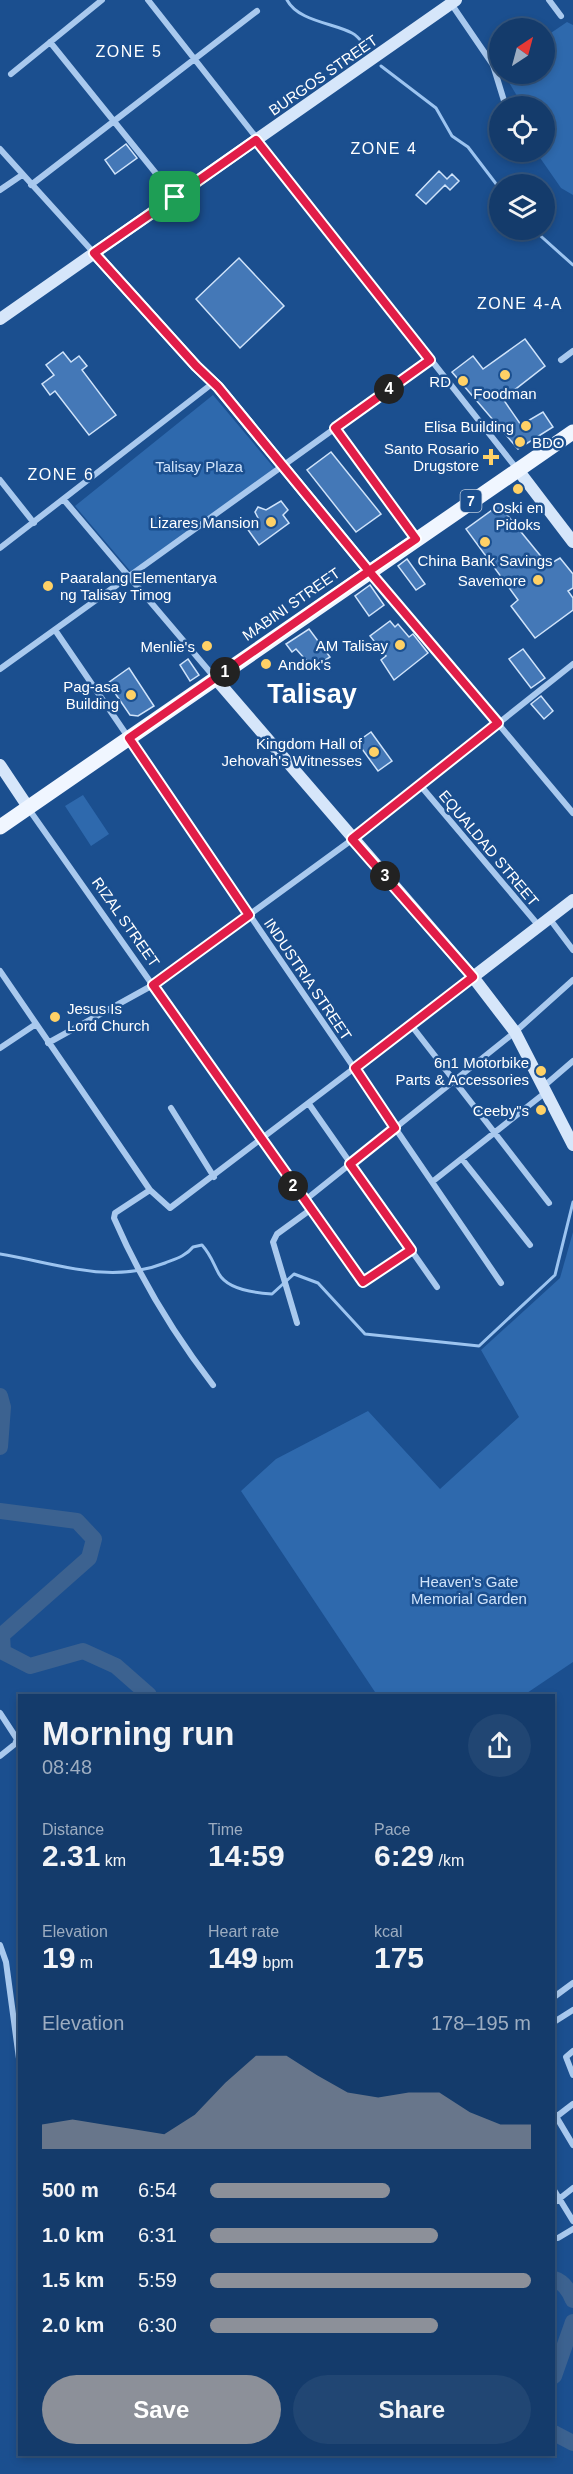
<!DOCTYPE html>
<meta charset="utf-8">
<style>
body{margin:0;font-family:Helvetica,sans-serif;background:#214673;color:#f1f3f6;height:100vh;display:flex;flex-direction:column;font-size:22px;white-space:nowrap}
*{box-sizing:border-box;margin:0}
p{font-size:20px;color:#9dadc1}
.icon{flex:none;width:33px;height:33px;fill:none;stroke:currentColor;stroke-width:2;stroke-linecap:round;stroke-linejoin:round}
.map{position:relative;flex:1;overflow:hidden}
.sheet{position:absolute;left:18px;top:1694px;width:537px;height:762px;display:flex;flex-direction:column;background:#143b6b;border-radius:0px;box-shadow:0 3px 9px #0003,0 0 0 2px #33557e}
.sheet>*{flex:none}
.needle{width:39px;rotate:36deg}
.controls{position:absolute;left:489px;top:18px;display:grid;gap:12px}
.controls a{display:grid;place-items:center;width:66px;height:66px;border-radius:50%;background:#143b6b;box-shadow:0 3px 9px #0003,0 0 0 2px #33557e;font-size:30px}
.pin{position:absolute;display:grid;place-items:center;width:51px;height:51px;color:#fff;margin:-26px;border-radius:12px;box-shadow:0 3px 9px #0006}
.km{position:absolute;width:30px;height:30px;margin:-15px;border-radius:50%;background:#222;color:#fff;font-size:16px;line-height:30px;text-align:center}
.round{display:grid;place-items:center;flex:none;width:63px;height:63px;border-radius:32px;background:#214673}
.summary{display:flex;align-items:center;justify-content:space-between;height:102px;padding:0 24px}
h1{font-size:33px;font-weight:800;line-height:45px}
.figures{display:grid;grid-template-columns:repeat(3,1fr);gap:9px;height:102px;padding:6px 24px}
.figures div{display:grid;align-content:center}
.figures b{font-size:30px;font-weight:800}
.figures small{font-size:16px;font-weight:400}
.figures p{font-size:16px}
.chart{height:168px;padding:12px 24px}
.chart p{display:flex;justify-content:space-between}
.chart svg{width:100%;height:108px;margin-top:6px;fill:#8c9099;opacity:.7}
.action{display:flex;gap:12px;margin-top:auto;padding:12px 24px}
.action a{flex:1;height:69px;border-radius:36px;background:#8c9099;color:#fff;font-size:24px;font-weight:800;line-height:69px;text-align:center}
.action a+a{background:#214673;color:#f1f3f6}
ul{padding:0 24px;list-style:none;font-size:20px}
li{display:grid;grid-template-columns:96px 72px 1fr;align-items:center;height:45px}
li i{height:15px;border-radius:8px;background:#8c9099}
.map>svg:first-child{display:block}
.green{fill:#2e69ad}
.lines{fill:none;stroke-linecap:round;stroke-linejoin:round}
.stream{stroke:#9cc4f0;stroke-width:3}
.river{stroke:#3c6290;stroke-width:16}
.building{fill:#4478b7;stroke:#cfe3fa;stroke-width:1.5}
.street{stroke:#a9c9ee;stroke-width:6}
.secondary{stroke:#d6e6fa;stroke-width:12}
.primary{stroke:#f0f6ff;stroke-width:15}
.route-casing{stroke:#fff;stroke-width:12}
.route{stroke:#e11d48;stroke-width:8}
.poi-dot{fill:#ffd166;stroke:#1b4f8f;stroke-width:2}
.labels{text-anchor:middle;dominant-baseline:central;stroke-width:5;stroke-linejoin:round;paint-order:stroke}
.shield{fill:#1b4f8f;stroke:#bbcadd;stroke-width:1.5}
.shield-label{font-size:14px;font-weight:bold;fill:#fff}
.street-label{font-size:15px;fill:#fff;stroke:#1b4f8f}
.poi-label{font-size:15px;fill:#fff;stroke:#1b4f8f;text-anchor:end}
.park-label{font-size:15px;fill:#cfe3fa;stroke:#1b4f8f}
.neighbourhood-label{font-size:16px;letter-spacing:1.5px;fill:#fff;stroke:#1b4f8f}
.town-label{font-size:27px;font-weight:bold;fill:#fff;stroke:#1b4f8f}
</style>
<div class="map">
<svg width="573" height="2474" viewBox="0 0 573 2474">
<rect width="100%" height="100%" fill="#1b4f8f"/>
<path class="green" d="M567,22L573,25V195L561,188L536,152H544V106H523L504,74H544L545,37Z
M213,395L275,469L132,573L75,506Z
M83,795L109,834L91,846L65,806Z
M573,1232V1662L524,1695H377L241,1491L276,1459L368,1411L440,1489L519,1417L481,1350L560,1278Z"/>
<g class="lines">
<path class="stream" d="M287,0C298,21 333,23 352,33C358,36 362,42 366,47
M381,66L436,108L452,136L468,147L500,189
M534,230L573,265
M0,1254C56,1263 109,1285 165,1263C175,1259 186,1256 193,1247L202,1245C211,1255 213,1263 219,1274C228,1290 256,1293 272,1294L294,1274L318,1283L365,1334L479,1346L555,1275L573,1202"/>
<path class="river" d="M0,1396L3,1407L0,1447
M0,1511L77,1521L94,1539L89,1558L2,1635L3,1652L30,1666L83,1651L116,1666L149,1695
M554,2279C564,2282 569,2290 573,2300
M554,2376L573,2322
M554,2433L573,2443"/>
</g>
<path class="building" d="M126,144L137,158L115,174L105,160Z
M439,171L447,179L452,174L459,181L450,190L445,185L426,204L416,195Z
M239,258L284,306L240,348L196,299Z
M525,339L545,366L503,399L521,425L543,412L553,427L518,449L452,372L473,356L483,369Z
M63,352L71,362L79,356L87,366L82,370L116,415L89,435L55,391L50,395L42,384L54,375L46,365Z
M331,452L381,514L356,532L307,470Z
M281,501L288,510L283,515L289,523L259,545L246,527L258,518L255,512L258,507L266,510Z
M499,505L548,565L560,558L573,574V588L568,591L573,598V610L535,638L511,606L518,600L466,529Z
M407,559L425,584L416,590L398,566Z
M370,585L384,605L369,616L355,596Z
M390,621L395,627L398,624L409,637L413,634L428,653L394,680L381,660L386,656L370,636Z
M309,629L330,657L313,668L296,649L292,652L286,644Z
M523,649L545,678L531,688L509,659Z
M188,659L199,675L190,681L180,665Z
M129,668L154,706L138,716L130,715L108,683Z
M541,696L553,711L544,719L531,704Z
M371,732L392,761L378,771L357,742Z"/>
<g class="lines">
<path class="street" d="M148,0L517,469
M549,0L561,16
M450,2L493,65L505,104
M50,42L175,197
M11,74L102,0
M0,149L94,253
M31,185L257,11
M0,190L22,175
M561,360L573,351
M335,428L416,539
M0,480L34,523
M64,500L215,678
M0,548L213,383
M371,572L573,813
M55,630L501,1283
M0,669L430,360
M420,785L539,926
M28,808L360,1280L366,1281L411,1250
M549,918L573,950
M0,971L150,1190L170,1208L473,978
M411,1025L549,1203
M48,1043L153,985L353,839L573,664
M0,1048L36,1024
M544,1086L573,1061
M309,1104L437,1287
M171,1108L214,1177
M462,1159L530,1245
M432,1182L546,1092
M150,1190L115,1213L114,1218C140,1278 173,1333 213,1385
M304,1201L515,1032L573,980
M297,1323L273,1242L277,1234L310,1210
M0,1713L17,1739L15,1744L0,1756
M0,1945L6,1962L20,2066
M554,1997L573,1983
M554,2022L573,2010
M573,2051L566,2057L573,2075
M554,2113L573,2145
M556,2117L573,2104
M554,2190L573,2221
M554,2203L573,2188
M554,2238H558L573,2229"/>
<path class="secondary" d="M94,253L196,366L218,387L369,571
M0,319L456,0
M518,470L573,542
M215,678L473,977L515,1032L573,1145
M0,765L28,807
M473,977L573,900"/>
<path class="primary" d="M0,827L573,432"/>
</g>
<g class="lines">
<defs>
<path id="route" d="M175,197L94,253L196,366L218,387L369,571L129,738L249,915L153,985L363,1282L411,1250L350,1164L395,1128L355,1068L473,977L352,839L498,723L369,571L416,539L335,428L430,360L256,140L175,197"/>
</defs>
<use href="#route" class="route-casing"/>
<use href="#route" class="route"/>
</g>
<g class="poi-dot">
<circle cx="505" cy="375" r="6"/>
<circle cx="463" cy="381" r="6"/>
<circle cx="526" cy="426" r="6"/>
<circle cx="520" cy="442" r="6"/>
<path d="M488 448h6v6h6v6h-6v6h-6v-6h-6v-6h6z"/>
<circle cx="518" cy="489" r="6"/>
<circle cx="271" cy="522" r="6"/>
<circle cx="485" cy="542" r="6"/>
<circle cx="538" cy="580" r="6"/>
<circle cx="48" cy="586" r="6"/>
<circle cx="400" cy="645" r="6"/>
<circle cx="207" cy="646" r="6"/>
<circle cx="266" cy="664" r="6"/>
<circle cx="131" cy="695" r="6"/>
<circle cx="374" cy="752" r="6"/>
<circle cx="55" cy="1017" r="6"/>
<circle cx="541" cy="1071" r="6"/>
<circle cx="541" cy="1110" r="6"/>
</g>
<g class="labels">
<rect class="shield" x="460.5" y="490" width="21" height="22" rx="4.5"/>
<g class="shield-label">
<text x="471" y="501">7</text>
</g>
<g class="street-label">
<text transform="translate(323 75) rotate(-35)">BURGOS STREET</text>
<text transform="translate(291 604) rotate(-35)">MABINI STREET</text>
<text transform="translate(489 848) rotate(50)">EQUALDAD STREET</text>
<text transform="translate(126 922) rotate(55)">RIZAL STREET</text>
<text transform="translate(308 979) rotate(56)">INDUSTRIA STREET</text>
</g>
<g class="poi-label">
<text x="451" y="381">RD</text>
<text x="505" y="393" text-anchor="middle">Foodman</text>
<text x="514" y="426">Elisa Building</text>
<text x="532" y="442" text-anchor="start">BDO</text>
<text x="479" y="448">Santo Rosario<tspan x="479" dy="17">Drugstore</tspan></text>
<text x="518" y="507" text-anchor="middle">Oski en<tspan x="518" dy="17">Pidoks</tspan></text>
<text x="259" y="522">Lizares Mansion</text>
<text x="485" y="560" text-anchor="middle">China Bank Savings</text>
<text x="60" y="577" text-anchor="start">Paaralang Elementarya<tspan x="60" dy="17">ng Talisay Timog</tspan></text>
<text x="526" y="580">Savemore</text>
<text x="388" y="645">AM Talisay</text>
<text x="195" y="646">Menlie's</text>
<text x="278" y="664" text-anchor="start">Andok's</text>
<text x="119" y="686">Pag-asa<tspan x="119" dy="17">Building</tspan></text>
<text x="362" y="743">Kingdom Hall of<tspan x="362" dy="17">Jehovah's Witnesses</tspan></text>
<text x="67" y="1008" text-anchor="start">Jesus Is<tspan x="67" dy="17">Lord Church</tspan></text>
<text x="529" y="1062">6n1 Motorbike<tspan x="529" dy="17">Parts &amp; Accessories</tspan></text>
<text x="529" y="1110">Ceeby"s</text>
</g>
<g class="park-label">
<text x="199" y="466">Talisay Plaza</text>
<text x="469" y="1581">Heaven's Gate<tspan x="469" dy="17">Memorial Garden</tspan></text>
</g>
<g class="neighbourhood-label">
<text x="129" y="51">ZONE 5</text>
<text x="384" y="148">ZONE 4</text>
<text x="520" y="303">ZONE 4-A</text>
<text x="61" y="474">ZONE 6</text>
</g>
<g class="town-label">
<text x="312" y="694">Talisay</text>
</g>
</g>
</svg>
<div class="controls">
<a><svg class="needle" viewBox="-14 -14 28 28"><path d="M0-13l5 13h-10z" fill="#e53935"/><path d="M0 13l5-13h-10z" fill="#9dadc1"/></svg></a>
<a><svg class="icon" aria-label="locate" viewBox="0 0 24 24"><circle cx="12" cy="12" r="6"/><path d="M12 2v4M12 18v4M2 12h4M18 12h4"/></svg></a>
<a><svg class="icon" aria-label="layers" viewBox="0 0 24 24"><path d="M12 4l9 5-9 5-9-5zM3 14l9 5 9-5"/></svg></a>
</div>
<div class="pin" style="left:175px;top:197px;background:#1e9e55"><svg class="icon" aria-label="arrive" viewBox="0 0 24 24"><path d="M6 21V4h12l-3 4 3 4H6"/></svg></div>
<b class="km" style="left:225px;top:672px">1</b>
<b class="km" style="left:293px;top:1186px">2</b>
<b class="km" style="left:385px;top:876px">3</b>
<b class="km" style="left:389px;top:389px">4</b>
<section class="sheet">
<div class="summary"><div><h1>Morning run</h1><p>08:48</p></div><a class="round"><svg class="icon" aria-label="share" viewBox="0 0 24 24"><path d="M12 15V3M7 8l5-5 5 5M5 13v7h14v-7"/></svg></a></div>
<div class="figures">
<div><p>Distance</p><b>2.31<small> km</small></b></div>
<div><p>Time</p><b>14:59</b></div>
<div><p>Pace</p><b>6:29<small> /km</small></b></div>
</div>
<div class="figures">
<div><p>Elevation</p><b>19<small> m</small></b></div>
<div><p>Heart rate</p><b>149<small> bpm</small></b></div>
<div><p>kcal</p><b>175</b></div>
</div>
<div class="chart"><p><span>Elevation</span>178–195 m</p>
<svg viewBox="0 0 160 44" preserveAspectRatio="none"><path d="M0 44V34L10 32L20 34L30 36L40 38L50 30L60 17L70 6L80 6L90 14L100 21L110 23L120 21L130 21L140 29L150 34L160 34V44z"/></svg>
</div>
<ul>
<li><b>500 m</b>6:54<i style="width:56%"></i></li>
<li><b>1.0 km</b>6:31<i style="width:71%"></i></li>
<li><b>1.5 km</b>5:59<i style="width:100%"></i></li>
<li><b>2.0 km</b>6:30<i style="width:71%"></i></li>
</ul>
<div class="action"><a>Save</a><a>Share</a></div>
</section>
</div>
